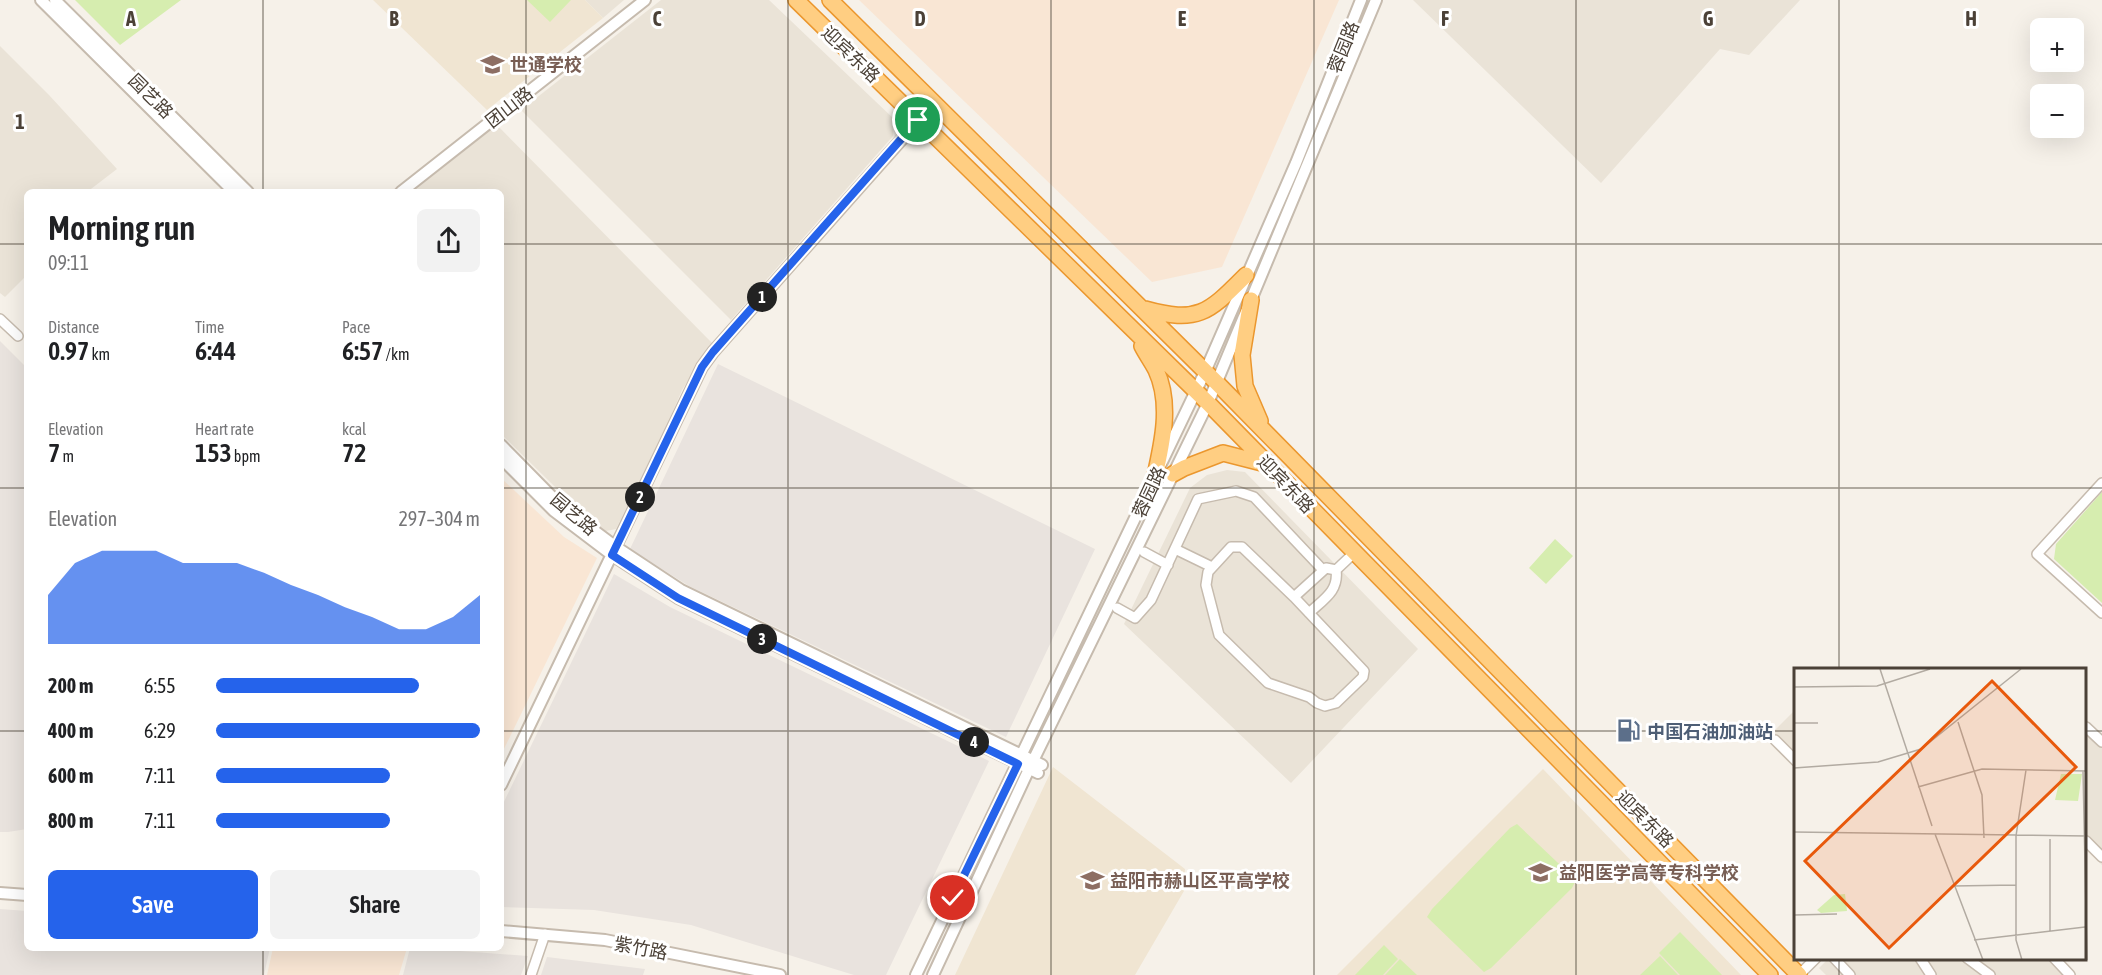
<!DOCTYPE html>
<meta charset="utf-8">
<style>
body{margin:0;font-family:"Asap Condensed","Noto Sans SC",sans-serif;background:#f2f2f2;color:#202124;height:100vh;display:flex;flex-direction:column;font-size:22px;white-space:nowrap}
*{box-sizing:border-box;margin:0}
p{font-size:20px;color:#757577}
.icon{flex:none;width:33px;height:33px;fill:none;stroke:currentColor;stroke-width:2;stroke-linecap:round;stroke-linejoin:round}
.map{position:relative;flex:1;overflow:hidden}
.sheet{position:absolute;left:24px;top:189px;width:480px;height:762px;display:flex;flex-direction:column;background:#fff;border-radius:9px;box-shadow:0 6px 24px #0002}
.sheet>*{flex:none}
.controls{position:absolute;left:2030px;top:18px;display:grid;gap:12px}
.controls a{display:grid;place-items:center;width:54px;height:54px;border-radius:9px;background:#fff;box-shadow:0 6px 24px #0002;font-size:30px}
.pin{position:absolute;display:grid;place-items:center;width:51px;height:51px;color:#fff;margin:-26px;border:3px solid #fff;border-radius:50%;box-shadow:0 2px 6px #0007}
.km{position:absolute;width:30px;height:30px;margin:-15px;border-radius:50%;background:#222;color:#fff;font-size:16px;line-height:30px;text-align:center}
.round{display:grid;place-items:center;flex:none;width:63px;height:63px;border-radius:9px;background:#f2f2f2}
.head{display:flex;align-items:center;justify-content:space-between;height:102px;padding:0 24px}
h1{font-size:33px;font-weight:600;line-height:45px}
.stats{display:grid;grid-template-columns:repeat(3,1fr);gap:9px;height:102px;padding:6px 24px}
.stats div{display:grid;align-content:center}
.stats b{font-size:26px;font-weight:600}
.stats small{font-size:16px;font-weight:400}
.stats p{font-size:16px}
.chart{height:168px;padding:12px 24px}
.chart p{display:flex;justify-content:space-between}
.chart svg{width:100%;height:108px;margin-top:6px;fill:#2563eb;opacity:.7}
.cta{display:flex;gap:12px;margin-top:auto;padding:12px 24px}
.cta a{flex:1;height:69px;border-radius:9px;background:#2563eb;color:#fff;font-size:24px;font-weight:600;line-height:69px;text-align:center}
.cta a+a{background:#f2f2f2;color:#202124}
ul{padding:0 24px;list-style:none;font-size:20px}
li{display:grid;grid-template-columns:96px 72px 1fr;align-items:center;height:45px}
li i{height:15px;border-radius:8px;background:#2563eb}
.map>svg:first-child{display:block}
.residential{fill:#eae3d7}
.commercial{fill:#f9e6d4}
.industrial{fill:#e9e3de}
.education{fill:#f0e5d2}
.green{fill:#d6edaf}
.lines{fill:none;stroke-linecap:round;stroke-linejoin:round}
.minor-casing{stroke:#c6bbae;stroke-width:12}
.tertiary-casing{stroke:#c6bbae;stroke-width:14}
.trunk-casing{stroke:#eb972e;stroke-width:18}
.minor{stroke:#fff;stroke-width:9}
.tertiary{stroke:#fff;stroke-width:10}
.trunk{stroke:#ffce82;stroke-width:15}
.route-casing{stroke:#fff;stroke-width:12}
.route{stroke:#2563eb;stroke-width:8}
.grid{fill:none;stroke:#4b4137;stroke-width:1.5;stroke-opacity:0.55}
.labels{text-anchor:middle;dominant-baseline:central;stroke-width:6;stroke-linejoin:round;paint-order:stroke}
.street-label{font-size:18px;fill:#4b4137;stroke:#fff}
.education-label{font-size:18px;font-weight:bold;fill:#785e54;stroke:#fff;text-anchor:start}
.service-label{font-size:18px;font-weight:bold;fill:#4e5e75;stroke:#fff;text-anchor:start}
.inset-road{fill:none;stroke:#b2aba2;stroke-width:1.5}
.view{fill:#e8590c;fill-opacity:0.15;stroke:#e8590c;stroke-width:3}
.inset-edge{fill:none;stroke:#4b4137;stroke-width:3}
.grid-label{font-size:20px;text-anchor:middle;font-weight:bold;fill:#4b4137;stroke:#fff;stroke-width:6;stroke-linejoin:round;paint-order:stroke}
</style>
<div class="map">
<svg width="2102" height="975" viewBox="0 0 2102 975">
<rect width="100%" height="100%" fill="#f6f1e9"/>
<path class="residential" d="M585,0H624L603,18Z
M661,0H769L894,119L893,136L731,320L521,110Z
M1413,0H1800L1749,55L1720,49L1601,183Z
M0,46L49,95L117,169L87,192H27V275L5,297L0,293Z
M497,125L714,345L699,363L682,390L668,423L616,529L601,532L501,434V192H412Z
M1227,470L1245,472L1418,649L1291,783L1124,624L1190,488L1207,475Z
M1796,709V757L1771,734Z
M2086,720L2102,737V865L2086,850Z
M1829,958H2048L2064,975H1826L1819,968Z"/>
<path class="commercial" d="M859,0H1339L1222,267L1152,282Z
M501,478L564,537L597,558L501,755Z
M273,948H407L399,975H267Z"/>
<path class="industrial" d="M0,341L27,368V829L8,832H0Z
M718,364L1095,549L1006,737L689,586L630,549Z
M614,574L670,607L989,761L886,975H854L691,925L594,910L501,907V808Z
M0,909L27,911V948H270L264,975H0Z
M410,948H421L528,956L521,975H403Z
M547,957L645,969L643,975H541Z"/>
<path class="education" d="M373,0H585L603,18L487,110Z
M1053,767L1185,869L1184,891L1135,975H955Z
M1543,769L1741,975H1337Z"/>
<path class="green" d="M75,0H181L120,45Z
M527,0H571L550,22Z
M2102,492V603L2054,559L2056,544Z
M1555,539L1573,556L1546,584L1529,568Z
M1517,824L1576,880L1572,888L1491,968L1484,972L1427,917L1432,909L1510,828Z
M1680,932L1722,975H1680L1659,953Z
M1384,945L1398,959L1383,975H1355Z
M1660,956L1678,975H1640Z
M1400,959L1417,975H1385Z"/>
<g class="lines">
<defs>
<path id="minor" d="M0,319L18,336
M2102,483L2037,554L2102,613
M1231,547H1242L1294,597L1364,671L1363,677L1336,703L1325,706L1317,703L1309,697L1268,683L1219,635L1206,585L1208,572Z
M1175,549L1212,567
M1144,552L1168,565
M1336,570L1354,553
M1294,597L1326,568L1336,570C1339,591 1324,599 1309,613
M1117,608L1135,618L1151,600L1198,499L1236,491L1254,497L1323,570
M2086,727L2102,742
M1775,740L1796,761
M2086,841L2102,857
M1834,958L1850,975
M1920,958L1931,975
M1967,958L1990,975
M2054,958L2070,975
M531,975L545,934
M1799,975L1816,958"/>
<path id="tertiary" d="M41,0L234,192
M55,0L248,192
M401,192L645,0
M501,445L560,505L616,547L681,590L1042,765
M501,458L554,511L612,555L678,598L1038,773
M501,785L702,367L713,352L934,103
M0,893L27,895
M501,931L605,940L780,975
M916,975L1205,372L1296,163L1361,0
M933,975L1029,769L1208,403L1376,0"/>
<path id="trunk" d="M796,0L1208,403L1770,975
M830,0L1217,383L1799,975
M1251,300L1242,355L1245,386L1260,421
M1145,309C1199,324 1209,312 1246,275
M1142,346C1146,354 1152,362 1156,370C1172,404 1162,445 1154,480
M1173,474L1184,468L1223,453L1266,464"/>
</defs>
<use href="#minor" class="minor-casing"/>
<use href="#tertiary" class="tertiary-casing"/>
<use href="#trunk" class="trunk-casing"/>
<use href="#minor" class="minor"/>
<use href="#tertiary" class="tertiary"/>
<use href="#trunk" class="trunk"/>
</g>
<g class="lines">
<defs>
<path id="route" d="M918,120L713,352L702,367L612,555L678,598L1018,764L953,898"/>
</defs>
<use href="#route" class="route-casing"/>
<use href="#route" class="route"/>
</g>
<path class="grid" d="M263,0V192M526,0V975M788,0V975M1051,0V975M1314,0V975M1576,0V975M1839,0V669M0,244H27M501,244H2102M0,488H27M501,488H2102M0,731H27M501,731H1796M2086,731H2102M263,948V975M1839,958V975"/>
<defs>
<symbol id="school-bare" viewBox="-9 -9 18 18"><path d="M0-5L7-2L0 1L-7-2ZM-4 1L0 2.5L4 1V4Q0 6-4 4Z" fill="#8d6e63" stroke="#fff" stroke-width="2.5" paint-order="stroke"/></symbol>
<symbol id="fuel-bare" viewBox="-9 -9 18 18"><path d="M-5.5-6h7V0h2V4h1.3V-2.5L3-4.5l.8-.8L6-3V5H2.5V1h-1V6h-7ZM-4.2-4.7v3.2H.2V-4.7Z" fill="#5c6f8a" stroke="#fff" stroke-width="2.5" paint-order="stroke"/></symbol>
<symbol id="university-bare" viewBox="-9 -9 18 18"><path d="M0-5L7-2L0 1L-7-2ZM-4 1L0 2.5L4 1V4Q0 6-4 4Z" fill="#8d6e63" stroke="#fff" stroke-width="2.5" paint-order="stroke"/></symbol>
</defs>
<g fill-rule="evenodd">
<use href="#school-bare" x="476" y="48" width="33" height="33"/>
<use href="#fuel-bare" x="1612" y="714" width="33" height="33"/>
<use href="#university-bare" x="1524" y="856" width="33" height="33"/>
<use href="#school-bare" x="1076" y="864" width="33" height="33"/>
</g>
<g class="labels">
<g class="street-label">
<text transform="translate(1343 47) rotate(-68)">蓉园路</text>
<text transform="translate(851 54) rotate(44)">迎宾东路</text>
<text transform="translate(151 96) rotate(45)">园艺路</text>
<text transform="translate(509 107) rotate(-38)">团山路</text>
<text transform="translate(1286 484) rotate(46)">迎宾东路</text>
<text transform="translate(1149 492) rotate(-65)">蓉园路</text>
<text transform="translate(574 514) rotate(40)">园艺路</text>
<text transform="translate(1645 819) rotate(45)">迎宾东路</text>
<text transform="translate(641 948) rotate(11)">紫竹路</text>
</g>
<g class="education-label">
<text x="510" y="64">世通学校</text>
<text x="1559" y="872">益阳医学高等专科学校</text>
<text x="1110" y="880">益阳市赫山区平高学校</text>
</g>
<g class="service-label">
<text x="1647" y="731">中国石油加油站</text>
</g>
</g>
<g transform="translate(1794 668)">
<rect width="292" height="292" fill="#f6f1e9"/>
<path d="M267,106H288L284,133L261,132ZM40,227L51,226L53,243L27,245L23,242Z" fill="#d6edaf"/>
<path class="inset-road" d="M86,1L138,158M0,19L83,18L136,1M164,54L188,127L190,170M0,55H24M0,100L84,94L127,81L227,1M289,103L293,292M124,119L188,101L293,103M0,164L293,168M141,166L189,292M159,218L222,217M0,247L43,246M256,264V171M180,272L291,259M228,292L222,272V168L232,102"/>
<path class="view" d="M198,13L282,99L95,280L11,193Z"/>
<rect width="292" height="292" class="inset-edge"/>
</g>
<g class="grid-label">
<text x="131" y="26">A</text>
<text x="394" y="26">B</text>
<text x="657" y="26">C</text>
<text x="920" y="26">D</text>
<text x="1182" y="26">E</text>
<text x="1445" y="26">F</text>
<text x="1708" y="26">G</text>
<text x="1971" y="26">H</text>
<text x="20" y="129">1</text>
</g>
</svg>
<div class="controls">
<a>+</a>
<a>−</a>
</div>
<div class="pin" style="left:918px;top:120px;background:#1e9e55"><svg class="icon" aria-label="arrive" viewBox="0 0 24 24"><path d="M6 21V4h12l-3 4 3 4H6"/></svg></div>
<div class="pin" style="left:953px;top:898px;background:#d93025"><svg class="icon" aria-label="check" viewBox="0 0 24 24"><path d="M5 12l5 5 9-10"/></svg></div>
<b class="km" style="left:762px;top:297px">1</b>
<b class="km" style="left:640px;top:497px">2</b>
<b class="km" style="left:762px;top:639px">3</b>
<b class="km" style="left:974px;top:742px">4</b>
<section class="sheet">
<div class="head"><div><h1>Morning run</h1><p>09:11</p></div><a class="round"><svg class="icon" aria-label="share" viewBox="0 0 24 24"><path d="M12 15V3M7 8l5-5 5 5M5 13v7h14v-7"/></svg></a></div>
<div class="stats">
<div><p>Distance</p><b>0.97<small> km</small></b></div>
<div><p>Time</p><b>6:44</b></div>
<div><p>Pace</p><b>6:57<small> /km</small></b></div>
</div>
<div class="stats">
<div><p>Elevation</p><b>7<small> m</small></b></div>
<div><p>Heart rate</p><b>153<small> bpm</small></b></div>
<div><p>kcal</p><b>72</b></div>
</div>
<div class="chart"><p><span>Elevation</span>297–304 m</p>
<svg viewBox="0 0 160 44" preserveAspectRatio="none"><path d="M0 44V24L10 11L20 6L30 6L40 6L50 11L60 11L70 11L80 15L90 20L100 24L110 29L120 33L130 38L140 38L150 33L160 24V44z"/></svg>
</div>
<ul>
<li><b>200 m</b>6:55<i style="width:77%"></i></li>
<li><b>400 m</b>6:29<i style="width:100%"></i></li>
<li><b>600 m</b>7:11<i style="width:66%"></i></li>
<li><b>800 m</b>7:11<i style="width:66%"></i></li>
</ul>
<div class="cta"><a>Save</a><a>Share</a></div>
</section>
</div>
